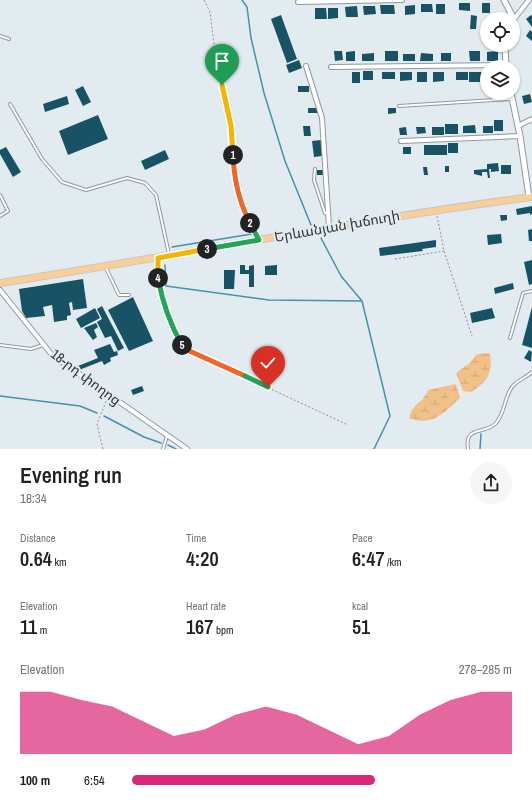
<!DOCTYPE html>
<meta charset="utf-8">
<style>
body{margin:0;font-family:"Archivo Narrow","Noto Sans Armenian",sans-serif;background:#f6f6f6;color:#202124;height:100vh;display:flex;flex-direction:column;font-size:15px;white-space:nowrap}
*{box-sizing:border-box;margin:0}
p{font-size:13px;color:#757577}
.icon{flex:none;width:22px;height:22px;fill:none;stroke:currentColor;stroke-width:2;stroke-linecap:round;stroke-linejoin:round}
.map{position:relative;height:449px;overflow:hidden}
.panel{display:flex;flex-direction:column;background:#fff;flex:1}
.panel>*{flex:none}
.buttons{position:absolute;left:480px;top:12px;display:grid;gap:8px}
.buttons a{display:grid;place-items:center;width:40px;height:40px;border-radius:50%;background:#fff;box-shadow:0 1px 3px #0004;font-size:20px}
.pin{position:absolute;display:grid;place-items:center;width:34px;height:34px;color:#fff;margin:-41px -17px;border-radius:50% 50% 50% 0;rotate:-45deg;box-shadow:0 0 4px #0007}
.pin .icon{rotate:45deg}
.km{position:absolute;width:20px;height:20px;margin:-10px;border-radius:50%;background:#222;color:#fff;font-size:11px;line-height:20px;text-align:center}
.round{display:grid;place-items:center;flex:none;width:42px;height:42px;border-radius:21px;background:#f6f6f6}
.headline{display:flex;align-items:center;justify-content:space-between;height:68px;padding:0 20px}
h1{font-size:22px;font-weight:600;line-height:30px}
.stats{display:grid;grid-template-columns:repeat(3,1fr);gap:6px;height:68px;padding:4px 20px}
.stats div{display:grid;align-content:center}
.stats b{font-size:20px;font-weight:600}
.stats small{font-size:11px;font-weight:400}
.stats p{font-size:11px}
.chart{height:112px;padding:8px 20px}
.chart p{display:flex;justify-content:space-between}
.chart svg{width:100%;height:72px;margin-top:4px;fill:#db2777;opacity:.7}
ul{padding:0 20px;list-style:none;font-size:13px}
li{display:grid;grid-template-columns:64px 48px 1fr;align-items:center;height:30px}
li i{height:10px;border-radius:5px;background:#db2777}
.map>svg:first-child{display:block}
.wetland{fill:url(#wetland-marsh)}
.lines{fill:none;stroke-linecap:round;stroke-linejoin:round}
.stream{stroke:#4493aa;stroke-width:1.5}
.building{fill:#175365}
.service-casing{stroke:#90989c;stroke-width:4}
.minor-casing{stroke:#90989c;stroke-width:6}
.tertiary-casing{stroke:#90989c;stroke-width:7}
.primary-casing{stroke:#c6c7c7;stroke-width:8}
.path{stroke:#8b9194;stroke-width:1;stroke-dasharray:2 2;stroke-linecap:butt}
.service{stroke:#fff;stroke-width:2}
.minor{stroke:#fff;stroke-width:4}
.tertiary{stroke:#fff;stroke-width:5}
.primary{stroke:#face97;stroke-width:6}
.split-1-casing{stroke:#fff;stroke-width:8}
.split-2-casing{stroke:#fff;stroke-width:8}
.split-3-casing{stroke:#fff;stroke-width:8}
.split-4-casing{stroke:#fff;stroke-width:8}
.split-5-casing{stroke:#fff;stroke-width:8}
.split-6-casing{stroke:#fff;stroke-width:8}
.split-7-casing{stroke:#fff;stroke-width:8}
.split-1{stroke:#f5b400;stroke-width:5}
.split-2{stroke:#f0652b;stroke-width:5}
.split-3{stroke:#22a559;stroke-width:5}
.split-4{stroke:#f5b400;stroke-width:5}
.split-5{stroke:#22a559;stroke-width:5}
.split-6{stroke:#f0652b;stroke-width:5}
.split-7{stroke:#22a559;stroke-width:5}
.labels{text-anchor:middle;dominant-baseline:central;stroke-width:4;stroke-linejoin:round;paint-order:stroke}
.street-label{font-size:14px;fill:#323637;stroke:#e2ebef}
</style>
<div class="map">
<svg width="532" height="449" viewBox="0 0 532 449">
<defs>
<pattern id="wetland-marsh" width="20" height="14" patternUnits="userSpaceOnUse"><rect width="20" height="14" fill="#f1c189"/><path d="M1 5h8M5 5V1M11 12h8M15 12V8" fill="none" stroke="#cfa677"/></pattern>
</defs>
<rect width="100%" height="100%" fill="#e2ebef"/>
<path class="wetland" d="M490,353C493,372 488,382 471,392L463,391L456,373L470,363L477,354Z
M456,384L460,398C444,413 432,427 409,418C413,402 422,405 428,390Z"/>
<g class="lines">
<path class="stream" d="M242,0L247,7L251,38L264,93L285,161L311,225
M321,238L341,276L362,301L390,416L374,449
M172,247L252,234
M165,265L166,286L269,300L362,301
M0,396L80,406L97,413
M104,416L144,437L161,443
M168,445L176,449
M480,449L481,434"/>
</g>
<path class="building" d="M459,3H470V11L459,10Z
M482,3H490V13H482Z
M421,4H432L433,12H421Z
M436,4H445V14H436Z
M380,5H394L395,14H381Z
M415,5V14L405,15V6Z
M357,6L358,17H346L345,7Z
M363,6H375L376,14L364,15Z
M315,8H326L327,19H315Z
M328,8H338V18L328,19Z
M281,15L297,59L287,63L271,19Z
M471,15L477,16L476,29H470Z
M531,15L532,16V27L526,19Z
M530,30L532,32V41L526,36Z
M334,51H342L343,60L335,61Z
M355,51V61H346V52Z
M385,51H398V61H385Z
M469,51H480V61H470Z
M498,51V61H487V52Z
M374,53V61H362V54Z
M421,53L433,54V61H420Z
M441,53H451V61H441Z
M403,54H415V61H403Z
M299,60L302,68L289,73L286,65Z
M363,71H373V80H363Z
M352,72H360V83H352Z
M382,72H395V79H382Z
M400,72H412V80L400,81Z
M417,72H427V82H417Z
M433,72H444V81L433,82Z
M456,72H468V80H456Z
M469,72H484V82H469Z
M83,86L91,102L83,106L75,90Z
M298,86H309V92H298Z
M530,94L532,102L524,104L522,96Z
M67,96L69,104L45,112L43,104Z
M308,108H317V113H308Z
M388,108H396V113L388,114Z
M98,115L108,139L68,155L59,131Z
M494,120H503V131H494Z
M445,124H458V134H445Z
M475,125L476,133H463V126Z
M303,126H310L311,136H304Z
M483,126H493V133H483Z
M406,127L407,135H400L399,128Z
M416,127H425L426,133L417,134Z
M432,127H444V135H432Z
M321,140L322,156L314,157L312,141Z
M448,143H458V153H448Z
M424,145H447V155H424Z
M6,147L21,172L13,177L0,154V150Z
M403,147H411V154H403Z
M165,150L169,159L145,170L141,161Z
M498,163L499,171L491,172V169H489L490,178H488L487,172H482V176L474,174V170L487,169V164Z
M501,165H511V174H501Z
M445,166H449V172H445Z
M423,167H427L428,175H424Z
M317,170H323V175H317Z
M532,206V214L530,215V213L517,215L516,209Z
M500,215H507V220L501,221Z
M532,229V241H529L528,230Z
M501,234L502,243L488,245L487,235Z
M436,240V247L422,249L423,251L380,256L379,248Z
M532,260V284L529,285L524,262Z
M240,265H245V270H249V266L254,265V287H249V274H240Z
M277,265V275H265V266Z
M224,270H235L234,289H224Z
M83,279L87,308L73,310L72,302L69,303L71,315L67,316V320L54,322L52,305L43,307L45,316L26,318L22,311L19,289Z
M513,283L514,289L495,294L494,288Z
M133,297L153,341L129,351L108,310Z
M102,306L124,348L118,351L111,336L105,338L97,322L102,319L97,309Z
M532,307V348L522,345Z
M95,308L100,318L81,328L76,319Z
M492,308L495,318L472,323L470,313Z
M96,323L98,327L94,330L97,337L93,340L84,328Z
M110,344L114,352L117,351L118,355L110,358L111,361L104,365L102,361L79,370L78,366L98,358L94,350Z
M529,350L532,352L531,362L524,358Z
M142,386L144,391L133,395L131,390Z"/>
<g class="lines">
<defs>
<path id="service" d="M0,36L9,39
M10,104L42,159L62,182L86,190L127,178L145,183L156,195L169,254
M399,106L511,99
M315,169L314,180L325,213L328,214
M0,195L8,211L0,216
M106,268L119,295H129
M510,338L523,293L532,291
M0,345L31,349L43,345
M163,449L167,436
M468,449C464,425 485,435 496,423C505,413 504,398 512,387C517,380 526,378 532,372"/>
<path id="minor" d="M298,2L402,0
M514,19L529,0
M306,66L322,118L329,227
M331,67L505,65
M518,126L532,119
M401,141L520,136
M0,290L52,355L187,449"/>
<path id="tertiary" d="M504,0L514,19L513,21
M505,45L506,67
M511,93L520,136L529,197"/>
<path id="primary" d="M0,283C178,256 354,220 532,197"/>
</defs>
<use href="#service" class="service-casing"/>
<use href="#minor" class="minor-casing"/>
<use href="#tertiary" class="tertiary-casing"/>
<use href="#primary" class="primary-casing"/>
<path class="path" d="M204,0L210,12L214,44L231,126L234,179L245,215L256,234
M437,216L444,251L472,336
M395,259L444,251
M158,262L160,289L185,349L348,425
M103,449L97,424L107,399"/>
<use href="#service" class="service"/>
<use href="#minor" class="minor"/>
<use href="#tertiary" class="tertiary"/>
<use href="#primary" class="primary"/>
</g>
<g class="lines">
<defs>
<path id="split-1" d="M222,85L231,126L233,155"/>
<path id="split-2" d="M233,155C234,178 239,202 250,223"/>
<path id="split-3" d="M207,249L259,240L250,223"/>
<path id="split-4" d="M158,278V258L207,249"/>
<path id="split-5" d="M158,278C162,300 171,326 182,345"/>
<path id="split-6" d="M182,345L185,349L245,376"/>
<path id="split-7" d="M245,376L268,387"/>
</defs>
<use href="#split-1" class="split-1-casing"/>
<use href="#split-2" class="split-2-casing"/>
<use href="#split-3" class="split-3-casing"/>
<use href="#split-4" class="split-4-casing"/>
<use href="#split-5" class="split-5-casing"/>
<use href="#split-6" class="split-6-casing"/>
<use href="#split-7" class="split-7-casing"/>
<use href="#split-1" class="split-1"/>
<use href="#split-2" class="split-2"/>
<use href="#split-3" class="split-3"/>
<use href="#split-4" class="split-4"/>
<use href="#split-5" class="split-5"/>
<use href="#split-6" class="split-6"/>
<use href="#split-7" class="split-7"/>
</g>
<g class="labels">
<g class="street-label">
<text transform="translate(337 226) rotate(-10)">Երևանյան խճուղի</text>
<text transform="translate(86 377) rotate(37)">18-րդ փողոց</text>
</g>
</g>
</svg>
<div class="buttons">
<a><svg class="icon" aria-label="locate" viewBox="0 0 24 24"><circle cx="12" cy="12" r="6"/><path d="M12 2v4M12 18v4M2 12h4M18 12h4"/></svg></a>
<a><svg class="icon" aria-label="layers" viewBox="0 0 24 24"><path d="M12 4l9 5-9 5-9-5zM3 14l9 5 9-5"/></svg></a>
</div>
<div class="pin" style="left:222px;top:85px;background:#1e9e55"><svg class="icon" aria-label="arrive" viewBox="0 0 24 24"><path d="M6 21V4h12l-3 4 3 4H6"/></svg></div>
<div class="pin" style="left:268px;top:387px;background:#d93025"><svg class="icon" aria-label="check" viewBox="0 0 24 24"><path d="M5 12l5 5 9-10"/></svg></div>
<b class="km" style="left:233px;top:155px">1</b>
<b class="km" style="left:250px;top:223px">2</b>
<b class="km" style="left:207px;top:249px">3</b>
<b class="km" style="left:158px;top:278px">4</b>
<b class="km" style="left:182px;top:345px">5</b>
</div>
<section class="panel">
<div class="headline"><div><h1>Evening run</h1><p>18:34</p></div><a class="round"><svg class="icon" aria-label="share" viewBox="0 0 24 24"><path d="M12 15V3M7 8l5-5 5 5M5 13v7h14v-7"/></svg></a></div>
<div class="stats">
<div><p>Distance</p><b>0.64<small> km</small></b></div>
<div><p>Time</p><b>4:20</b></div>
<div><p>Pace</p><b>6:47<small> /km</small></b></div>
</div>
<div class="stats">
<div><p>Elevation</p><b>11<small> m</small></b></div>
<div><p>Heart rate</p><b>167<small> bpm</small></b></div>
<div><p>kcal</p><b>51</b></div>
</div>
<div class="chart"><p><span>Elevation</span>278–285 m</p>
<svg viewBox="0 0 160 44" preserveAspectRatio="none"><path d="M0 44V6L10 6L20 11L30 15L40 24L50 33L60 29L70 20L80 15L90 20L100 29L110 38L120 33L130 20L140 11L150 6L160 6V44z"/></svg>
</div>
<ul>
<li><b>100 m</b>6:54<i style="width:64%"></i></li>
</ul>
</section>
